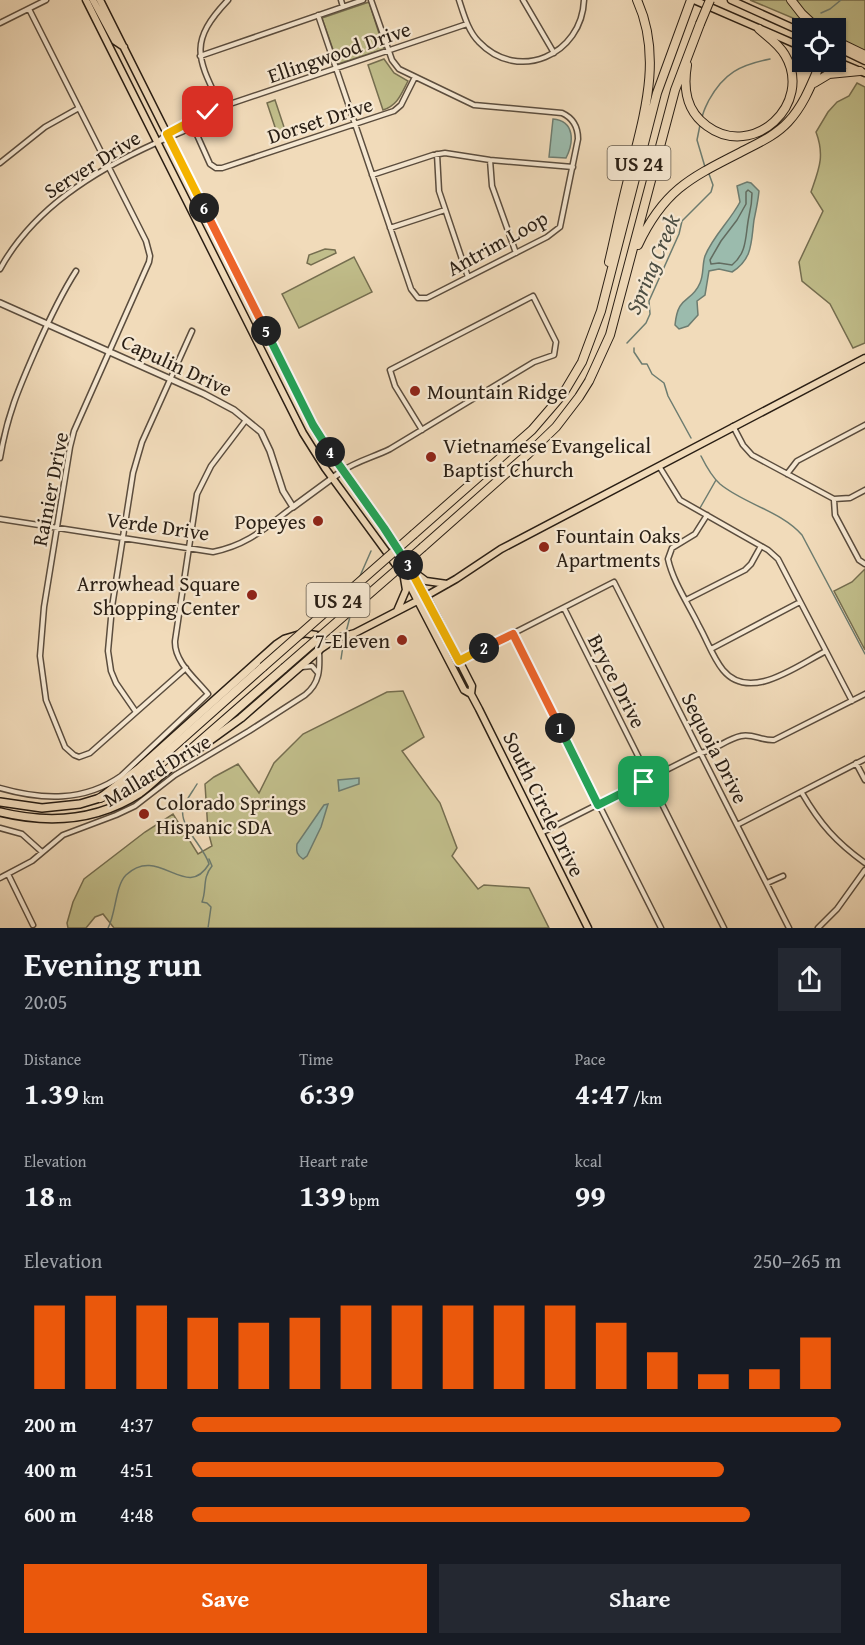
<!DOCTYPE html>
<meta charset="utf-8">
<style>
body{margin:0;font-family:"Gentium Book Plus",serif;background:#242831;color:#f1f3f6;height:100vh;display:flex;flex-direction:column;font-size:22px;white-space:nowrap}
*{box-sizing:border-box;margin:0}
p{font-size:20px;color:#9ea1a6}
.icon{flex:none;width:33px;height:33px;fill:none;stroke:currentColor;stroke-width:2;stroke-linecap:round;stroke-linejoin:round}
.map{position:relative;height:928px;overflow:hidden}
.panel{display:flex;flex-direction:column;background:#171b24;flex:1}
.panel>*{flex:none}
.controls{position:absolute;left:792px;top:18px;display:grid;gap:12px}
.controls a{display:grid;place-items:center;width:54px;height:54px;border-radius:0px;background:#171b24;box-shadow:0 2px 4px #0004;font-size:30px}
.pin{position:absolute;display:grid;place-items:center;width:51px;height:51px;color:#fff;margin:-26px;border-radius:12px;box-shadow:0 3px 9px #0006}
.km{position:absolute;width:30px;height:30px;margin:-15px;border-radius:50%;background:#222;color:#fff;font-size:16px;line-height:30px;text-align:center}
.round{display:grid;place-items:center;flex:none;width:63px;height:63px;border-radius:0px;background:#242831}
.overview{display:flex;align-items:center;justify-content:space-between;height:102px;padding:0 24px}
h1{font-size:33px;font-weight:700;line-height:45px}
.stats{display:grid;grid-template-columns:repeat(3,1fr);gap:9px;height:102px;padding:6px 24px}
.stats div{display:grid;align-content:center}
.stats b{font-size:30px;font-weight:700}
.stats small{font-size:16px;font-weight:400}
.stats p{font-size:16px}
.chart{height:168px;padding:12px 24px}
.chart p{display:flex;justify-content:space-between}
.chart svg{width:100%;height:108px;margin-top:6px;stroke:#ea580c;stroke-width:6}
.cta{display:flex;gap:12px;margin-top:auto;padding:12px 24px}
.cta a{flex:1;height:69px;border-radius:0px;background:#ea580c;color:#fff;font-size:24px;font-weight:700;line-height:69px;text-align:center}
.cta a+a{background:#242831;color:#f1f3f6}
ul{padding:0 24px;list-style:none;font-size:20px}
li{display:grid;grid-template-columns:96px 72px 1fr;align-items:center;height:45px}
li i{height:15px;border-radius:8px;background:#ea580c}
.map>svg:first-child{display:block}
.green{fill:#c1be8b;stroke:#756e50;stroke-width:1.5}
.water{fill:#9bbbad;stroke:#6d7c70;stroke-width:1.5}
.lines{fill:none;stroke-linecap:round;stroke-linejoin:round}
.shore{stroke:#626c60;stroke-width:1.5}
.stream{stroke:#6d7c70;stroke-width:1.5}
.minor-casing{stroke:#5b4d3e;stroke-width:7}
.tertiary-casing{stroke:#5b4d3e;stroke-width:8}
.primary-casing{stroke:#291e14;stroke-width:9}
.trunk-casing{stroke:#291e14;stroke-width:10}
.motorway-casing{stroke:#291e14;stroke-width:10}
.minor{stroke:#f6e8d2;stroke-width:4}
.tertiary{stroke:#f6e8d2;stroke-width:5}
.primary{stroke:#f1dbba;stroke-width:6}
.trunk{stroke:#f1dbba;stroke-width:7}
.motorway{stroke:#f1dbba;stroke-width:8}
.motorway-bridge-casing{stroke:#291e14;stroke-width:10;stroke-linecap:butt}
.motorway-bridge{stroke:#f1dbba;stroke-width:8}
.split-1-casing{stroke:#fff;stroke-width:12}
.split-2-casing{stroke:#fff;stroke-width:12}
.split-3-casing{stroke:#fff;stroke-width:12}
.split-4-casing{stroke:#fff;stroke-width:12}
.split-5-casing{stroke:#fff;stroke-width:12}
.split-6-casing{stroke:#fff;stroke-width:12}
.split-7-casing{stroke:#fff;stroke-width:12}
.split-1{stroke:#22a559;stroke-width:8}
.split-2{stroke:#f0652b;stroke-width:8}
.split-3{stroke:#f5b400;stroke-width:8}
.split-4{stroke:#22a559;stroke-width:8}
.split-5{stroke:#22a559;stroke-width:8}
.split-6{stroke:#f0652b;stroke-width:8}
.split-7{stroke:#f5b400;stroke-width:8}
.poi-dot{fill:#8f2418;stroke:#f6e8d2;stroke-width:2}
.labels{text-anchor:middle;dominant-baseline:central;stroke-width:4.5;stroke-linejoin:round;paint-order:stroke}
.shield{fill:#f6e8d2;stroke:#665b4d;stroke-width:1.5}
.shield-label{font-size:20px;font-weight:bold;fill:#291e14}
.street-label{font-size:21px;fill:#291e14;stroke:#f6e8d2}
.poi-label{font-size:21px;fill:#291e14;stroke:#f6e8d2;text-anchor:start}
.water-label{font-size:22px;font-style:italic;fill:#4b4d42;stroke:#f6e8d2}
</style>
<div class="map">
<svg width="865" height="928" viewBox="0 0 865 928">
<rect width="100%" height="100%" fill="#f1dbba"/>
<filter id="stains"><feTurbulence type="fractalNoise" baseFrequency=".00333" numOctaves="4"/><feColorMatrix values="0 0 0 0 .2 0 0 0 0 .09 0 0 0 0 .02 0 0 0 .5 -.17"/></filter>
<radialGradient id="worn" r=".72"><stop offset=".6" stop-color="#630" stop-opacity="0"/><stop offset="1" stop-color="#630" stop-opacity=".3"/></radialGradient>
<path class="green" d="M750,0H788L807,24Z
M796,0H865V52L836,36V28H823L804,11Z
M369,2L384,49L338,64L322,18Z
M384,59L394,73L408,81C401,94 398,105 383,110L368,65Z
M857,83L865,87V343L853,348L830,304L802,281L799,262L823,211L811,192C819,169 825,156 816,132L828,112L837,102L849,96Z
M275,100L287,136L279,139L267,103Z
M325,249L335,250L336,253L311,265L307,263L309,255Z
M354,257L372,292L299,328L282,294Z
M865,569V650L834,591L852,582Z
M403,691L424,737L402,751L440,803L457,848L452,856L478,889L484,885L529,888L549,928H114L103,914L95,917L86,928H68L67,923L73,902L84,879L145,832L173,814L198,854L212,846L208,831L205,784L214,777L238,764L259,793L274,763L303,734L387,692Z"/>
<path class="water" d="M553,119C575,121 574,142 566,158L549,157Z
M747,182L751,183L759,191C758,202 756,210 754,220C751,242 753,259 732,272L719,269L709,271L705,295L697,301L698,315L688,326L679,329L675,325C678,294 691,304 700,283C704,274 702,265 705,256C713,236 730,221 740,202L737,186Z
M359,778V784L339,791L338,780Z
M328,804L321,827L307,856L303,859C297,855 296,852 297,844L324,805Z"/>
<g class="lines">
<path class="shore" d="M748,190L752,193C752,202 751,208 749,216C745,235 748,252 732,265L719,263L711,264L710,260L721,241L737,220L746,204V192Z"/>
<path class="stream" d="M821,13L830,9L841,0
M702,118C703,111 706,106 709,100C724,73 740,65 770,59
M700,125L697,140L705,167
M627,343L646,323L650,314L649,301L679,234L682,221L711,192L713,185L709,174
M634,348V352L642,364H647L652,374L664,383L668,396L691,438
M701,456C706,466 712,477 720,484C744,504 781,511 802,535L865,654
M700,508L716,480
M360,576L371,551
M353,602L356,590
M346,632L351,613
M341,659L344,639
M108,928C116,914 115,886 126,875C159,844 186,902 209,864C205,848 179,826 183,809C185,801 193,791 197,784
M208,928L211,907L207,903L202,902C207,889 202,878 212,866L209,859"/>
<defs>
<path id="minor" d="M341,0L343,7
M459,0C464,15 468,31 479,42C518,83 582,55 584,0
M523,0L554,53
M29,9L146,241L150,256L149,262L74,431L70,447L44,607L40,656L46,700L65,747L74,755L79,757L90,753L186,668
M318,15L411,289L418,298H427L547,237L560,227L578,139C578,127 573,118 562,113L474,105L399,69L392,60L371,0
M0,23L46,0
M200,56L363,0
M221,107C198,59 187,43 228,0
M193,126L210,164L216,168H222L394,111L401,105L415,77
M157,142L167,134L215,109L467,24
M437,154L439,191L468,277
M490,160L492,186L516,253
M0,163L45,127L79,108
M372,175L433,155L445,153L490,160L573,167
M390,228L445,210
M0,269C33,209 94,171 156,143C172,135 210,123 220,108
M733,426L743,445L752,455L834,499L850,498L865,490
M0,458C7,415 19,388 36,349C48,322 60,296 76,271
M659,466L680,500L768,550L778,559L852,701
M342,471C357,461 374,457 390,449L534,362L554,355L556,342L533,296L390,370L395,386L422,430
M787,474L797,461L865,425
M834,500L835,515L859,560L865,564
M707,515L695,534L672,548L668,559C673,582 689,605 699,626C707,640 713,658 723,670C750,703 798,665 826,651
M0,519L213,552C248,545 265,528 293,507
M686,600L745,570L751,564L761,546
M564,608L724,928
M513,634L661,928
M711,649L800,602
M459,661L614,582L789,928
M302,667L312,666L318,673
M136,712L116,683L111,671L108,651L112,607L133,473L142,442L192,331
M856,763L865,780
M0,788C42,800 84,802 121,776L208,694C196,679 174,662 175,641L197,494L211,466L246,420
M802,793C820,824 836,842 865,863
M737,825L865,759
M0,828L22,834L42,852
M541,833L700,753C715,751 726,739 741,736C752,733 762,741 774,740L865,694
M8,874L33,925
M0,878L32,861L63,835L116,815L135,806L175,775L249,731L305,695C320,683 320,669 319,651
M767,883L783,876
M818,928L837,909L865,870"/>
<path id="tertiary" d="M0,303L204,394L234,410L261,432L270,451L283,491L293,507L342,471"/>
<path id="primary" d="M86,0L303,433L325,468L407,580L464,690L471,694L479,709L588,928
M93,0L115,41L124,47
M100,0L313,425C339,470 373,509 401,553C428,595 449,642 472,686L471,694
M694,0L802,47
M731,0L802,32
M836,47L865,61
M836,61L865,73
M414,572L426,581L447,584
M397,611L406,590L404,578
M303,633L336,638
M319,650L337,638L355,633L419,600L456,579L501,549L865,358"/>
<path id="trunk" d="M183,760L241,718L319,650
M0,802L42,808L80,804L100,798L138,769L276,645L285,639L302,634
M0,812C49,824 97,821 140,793C150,786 159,776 169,769"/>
<path id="motorway" d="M791,0L802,14L817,28
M836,41L865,55
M687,65C683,89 686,111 707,126C753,160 814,104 785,55C779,44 768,37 759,29
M814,83L829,74L860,71
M638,245C664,190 690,178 741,152C758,143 775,136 788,122C804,105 812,83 821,62
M609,262C616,232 622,202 630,172C644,115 663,57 637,0
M414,534L532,430L563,394L582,362L601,311L657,93L691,0
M423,547L528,454L556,427L579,397L589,381L610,335L675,90L700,24
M166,771L284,668
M100,798L123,788L146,771L263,667"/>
</defs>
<use href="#minor" class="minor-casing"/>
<use href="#tertiary" class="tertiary-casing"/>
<use href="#primary" class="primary-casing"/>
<use href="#trunk" class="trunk-casing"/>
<use href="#motorway" class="motorway-casing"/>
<use href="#minor" class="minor"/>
<use href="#tertiary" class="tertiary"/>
<use href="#primary" class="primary"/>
<use href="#trunk" class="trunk"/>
<use href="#motorway" class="motorway"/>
<defs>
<path id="motorway-bridge" d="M700,24L710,0
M263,667L414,534
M284,668L423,547"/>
</defs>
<use href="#motorway-bridge" class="motorway-bridge-casing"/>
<use href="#motorway-bridge" class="motorway-bridge"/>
</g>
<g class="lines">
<defs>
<path id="split-1" d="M560,728L598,805L644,782"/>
<path id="split-2" d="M484,648L513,634L560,728"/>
<path id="split-3" d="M408,565L459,661L484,648"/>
<path id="split-4" d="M330,452L384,528L408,565"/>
<path id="split-5" d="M266,331L313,425L330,452"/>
<path id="split-6" d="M204,208L266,331"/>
<path id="split-7" d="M204,208L167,134L208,112"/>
</defs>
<use href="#split-1" class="split-1-casing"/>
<use href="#split-2" class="split-2-casing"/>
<use href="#split-3" class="split-3-casing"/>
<use href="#split-4" class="split-4-casing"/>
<use href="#split-5" class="split-5-casing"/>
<use href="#split-6" class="split-6-casing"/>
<use href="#split-7" class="split-7-casing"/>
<use href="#split-1" class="split-1"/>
<use href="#split-2" class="split-2"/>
<use href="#split-3" class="split-3"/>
<use href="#split-4" class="split-4"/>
<use href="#split-5" class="split-5"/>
<use href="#split-6" class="split-6"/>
<use href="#split-7" class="split-7"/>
</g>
<g class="poi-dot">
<circle cx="415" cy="391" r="6"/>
<circle cx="431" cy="457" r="6"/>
<circle cx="318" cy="521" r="6"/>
<circle cx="544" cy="547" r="6"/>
<circle cx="252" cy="595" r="6"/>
<circle cx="402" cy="640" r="6"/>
<circle cx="144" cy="814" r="6"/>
</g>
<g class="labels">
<g class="shield">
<rect x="607.5" y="146" width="63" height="34" rx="4.5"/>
<rect x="306.5" y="583" width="63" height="34" rx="4.5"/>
</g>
<g class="shield-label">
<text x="639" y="163">US 24</text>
<text x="338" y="600">US 24</text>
</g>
<g class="street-label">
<text transform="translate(339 52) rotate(-19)">Ellingwood Drive</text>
<text transform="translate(320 120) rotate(-18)">Dorset Drive</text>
<text transform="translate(92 164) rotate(-32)">Server Drive</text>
<text transform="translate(497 243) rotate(-29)">Antrim Loop</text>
<text transform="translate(177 365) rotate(25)">Capulin Drive</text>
<text transform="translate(50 489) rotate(-79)">Rainier Drive</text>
<text transform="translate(158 526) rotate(8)">Verde Drive</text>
<text transform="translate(617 681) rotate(63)">Bryce Drive</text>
<text transform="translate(715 748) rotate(63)">Sequoia Drive</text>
<text transform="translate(157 770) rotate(-31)">Mallard Drive</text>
<text transform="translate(544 804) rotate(64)">South Circle Drive</text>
</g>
<g class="poi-label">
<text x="427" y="391">Mountain Ridge</text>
<text x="443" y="445">Vietnamese Evangelical<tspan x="443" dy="24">Baptist Church</tspan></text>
<text x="306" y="521" text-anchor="end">Popeyes</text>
<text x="556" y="535">Fountain Oaks<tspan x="556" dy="24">Apartments</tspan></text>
<text x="240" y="583" text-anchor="end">Arrowhead Square<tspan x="240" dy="24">Shopping Center</tspan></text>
<text x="390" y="640" text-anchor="end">7-Eleven</text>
<text x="156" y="802">Colorado Springs<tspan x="156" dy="24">Hispanic SDA</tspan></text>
</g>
<g class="water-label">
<text transform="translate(652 264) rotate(-67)">Spring Creek</text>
</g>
</g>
<rect width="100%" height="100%" filter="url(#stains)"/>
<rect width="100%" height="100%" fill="url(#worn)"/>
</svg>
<div class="controls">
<a><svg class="icon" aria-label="locate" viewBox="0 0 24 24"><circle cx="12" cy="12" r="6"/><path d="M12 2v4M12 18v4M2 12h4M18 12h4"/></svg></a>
</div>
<div class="pin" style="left:644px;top:782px;background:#1e9e55"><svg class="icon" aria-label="arrive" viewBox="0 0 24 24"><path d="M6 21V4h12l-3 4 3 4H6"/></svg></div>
<div class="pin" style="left:208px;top:112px;background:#d93025"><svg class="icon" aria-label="check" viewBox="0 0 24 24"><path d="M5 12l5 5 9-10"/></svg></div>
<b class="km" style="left:560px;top:728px">1</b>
<b class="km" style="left:484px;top:648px">2</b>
<b class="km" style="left:408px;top:565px">3</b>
<b class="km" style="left:330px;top:452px">4</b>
<b class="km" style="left:266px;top:331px">5</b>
<b class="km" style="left:204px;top:208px">6</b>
</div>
<section class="panel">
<div class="overview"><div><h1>Evening run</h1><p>20:05</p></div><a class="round"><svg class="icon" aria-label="share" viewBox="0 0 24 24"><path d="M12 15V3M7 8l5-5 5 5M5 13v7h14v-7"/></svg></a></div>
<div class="stats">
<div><p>Distance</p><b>1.39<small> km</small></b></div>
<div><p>Time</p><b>6:39</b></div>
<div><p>Pace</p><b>4:47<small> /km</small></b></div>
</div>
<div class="stats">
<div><p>Elevation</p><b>18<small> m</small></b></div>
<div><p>Heart rate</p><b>139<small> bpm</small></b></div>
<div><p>kcal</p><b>99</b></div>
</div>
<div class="chart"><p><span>Elevation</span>250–265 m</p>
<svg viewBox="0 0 160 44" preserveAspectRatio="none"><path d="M5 44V10M15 44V6M25 44V10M35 44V15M45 44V17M55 44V15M65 44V10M75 44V10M85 44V10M95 44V10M105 44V10M115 44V17M125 44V29M135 44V38M145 44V36M155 44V23"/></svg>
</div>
<ul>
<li><b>200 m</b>4:37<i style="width:100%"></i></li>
<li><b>400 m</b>4:51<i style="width:82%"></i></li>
<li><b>600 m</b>4:48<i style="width:86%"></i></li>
</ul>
<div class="cta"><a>Save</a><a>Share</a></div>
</section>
